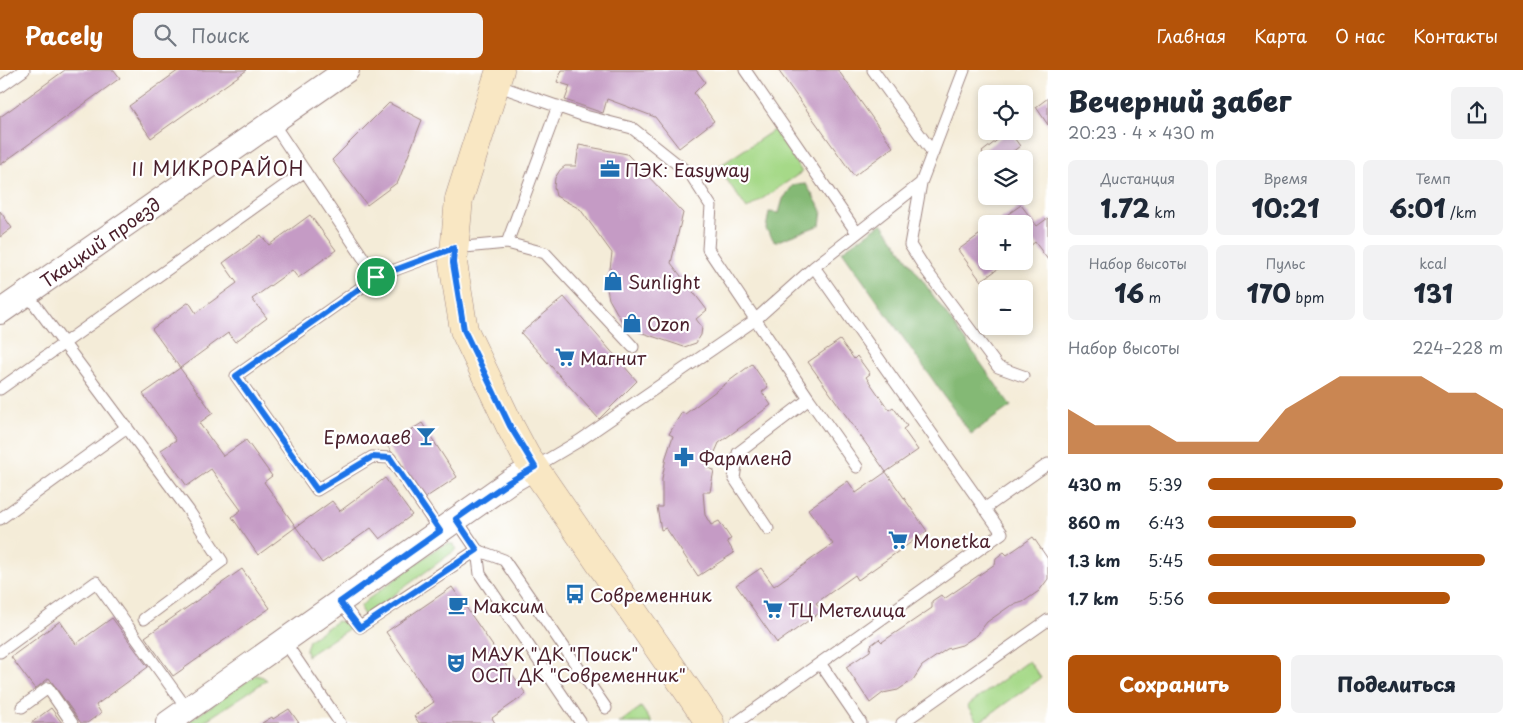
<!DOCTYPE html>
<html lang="ru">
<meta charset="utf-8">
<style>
body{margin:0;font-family:"Playpen Sans",sans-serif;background:#f2f2f3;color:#1f2937;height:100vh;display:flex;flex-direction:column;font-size:19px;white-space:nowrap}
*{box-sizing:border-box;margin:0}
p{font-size:16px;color:#747a83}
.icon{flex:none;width:28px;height:28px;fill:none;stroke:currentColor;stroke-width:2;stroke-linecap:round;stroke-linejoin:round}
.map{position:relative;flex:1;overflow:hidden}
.drawer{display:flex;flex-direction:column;background:#fff;width:475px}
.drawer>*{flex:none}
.buttons{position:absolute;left:978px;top:15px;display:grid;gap:10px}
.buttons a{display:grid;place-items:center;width:55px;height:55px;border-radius:8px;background:#fff;box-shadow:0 2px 8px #0003;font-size:25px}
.pin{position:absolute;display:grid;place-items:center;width:42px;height:42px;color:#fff;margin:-21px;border:2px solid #fff;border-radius:50%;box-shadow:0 1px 5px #0007}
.round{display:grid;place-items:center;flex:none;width:52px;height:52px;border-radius:8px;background:#f2f2f3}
.headline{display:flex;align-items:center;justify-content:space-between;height:85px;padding:0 20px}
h1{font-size:28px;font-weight:800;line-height:38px}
.figures{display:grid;grid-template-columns:repeat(3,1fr);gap:8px;height:85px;padding:5px 20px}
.figures div{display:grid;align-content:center;border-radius:8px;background:#f2f2f3;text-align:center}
.figures b{font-size:25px;font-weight:800}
.figures small{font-size:14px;font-weight:400}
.figures p{font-size:14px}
.chart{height:140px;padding:10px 20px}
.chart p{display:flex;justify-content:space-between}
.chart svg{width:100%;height:90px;margin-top:5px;fill:#b45309;opacity:.7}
.primary-button{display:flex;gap:10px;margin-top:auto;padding:10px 20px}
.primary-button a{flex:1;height:58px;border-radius:8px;background:#b45309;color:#fff;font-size:20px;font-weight:800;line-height:58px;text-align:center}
.primary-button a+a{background:#f2f2f3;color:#1f2937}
ul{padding:0 20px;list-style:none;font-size:16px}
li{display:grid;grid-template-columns:80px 60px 1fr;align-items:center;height:38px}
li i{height:12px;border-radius:6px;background:#b45309}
header{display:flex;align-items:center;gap:30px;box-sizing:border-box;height:70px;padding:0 25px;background:#b45309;color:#fff}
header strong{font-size:24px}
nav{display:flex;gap:28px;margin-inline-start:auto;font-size:18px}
.search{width:350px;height:45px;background:#f2f2f3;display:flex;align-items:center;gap:12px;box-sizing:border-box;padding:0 18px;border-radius:8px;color:#747a83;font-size:19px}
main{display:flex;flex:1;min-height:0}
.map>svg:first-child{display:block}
.green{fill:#a6d988;stroke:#787c5a}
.forest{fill:#84b974;stroke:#676c50}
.building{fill:#c59bc5}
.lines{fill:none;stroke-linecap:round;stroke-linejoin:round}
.lane-casing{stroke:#9f8682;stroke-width:13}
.street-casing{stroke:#9f8682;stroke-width:26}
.secondary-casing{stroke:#9f8682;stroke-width:29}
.lane{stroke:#fff;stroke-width:11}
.street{stroke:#fff;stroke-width:24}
.secondary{stroke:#f9e7c3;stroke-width:28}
.route-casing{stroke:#fff;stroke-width:10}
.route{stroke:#1a73e8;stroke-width:6}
.labels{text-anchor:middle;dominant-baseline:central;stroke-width:4.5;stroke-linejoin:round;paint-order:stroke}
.poi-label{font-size:18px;fill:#4a1f2b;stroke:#fff;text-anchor:start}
.street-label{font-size:18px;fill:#4a1f2b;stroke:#fff}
.neighbourhood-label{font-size:19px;letter-spacing:1px;fill:#4a1f2b;stroke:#fff}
</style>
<header>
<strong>Pacely</strong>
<div class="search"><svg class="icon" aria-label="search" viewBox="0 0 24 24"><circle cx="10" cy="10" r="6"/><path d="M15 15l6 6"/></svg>Поиск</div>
<nav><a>Главная</a><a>Карта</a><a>О нас</a><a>Контакты</a></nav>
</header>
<main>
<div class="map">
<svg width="1048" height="653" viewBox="0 0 1048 653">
<rect width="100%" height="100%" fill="#fff"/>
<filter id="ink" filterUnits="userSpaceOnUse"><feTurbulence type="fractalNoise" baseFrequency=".02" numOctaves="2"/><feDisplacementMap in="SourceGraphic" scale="10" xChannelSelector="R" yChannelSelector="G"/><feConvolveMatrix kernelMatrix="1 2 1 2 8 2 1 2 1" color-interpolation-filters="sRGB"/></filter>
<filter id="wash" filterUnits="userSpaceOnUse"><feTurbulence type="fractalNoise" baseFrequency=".0096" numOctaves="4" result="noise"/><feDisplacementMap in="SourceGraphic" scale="20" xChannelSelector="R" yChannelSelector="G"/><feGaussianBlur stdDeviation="1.12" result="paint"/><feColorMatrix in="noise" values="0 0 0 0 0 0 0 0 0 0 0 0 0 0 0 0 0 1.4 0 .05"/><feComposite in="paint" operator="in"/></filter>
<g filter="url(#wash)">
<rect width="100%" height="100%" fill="#f4ecd8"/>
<path class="green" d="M774,60L802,102L747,139L718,97Z
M448,474H453L457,479L365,546L361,540V536L367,530L440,476Z
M337,551L342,552L350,558L307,586L306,580L309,570Z
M1029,591L1041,608L978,653L967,636Z
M256,605L263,607L267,610L202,653H187Z
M641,637L652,653H619Z"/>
<path class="forest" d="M806,114L822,141L820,155L775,172L766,159L769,142L779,143L783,129L793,115Z
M882,153L1011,336L971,364L842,181Z"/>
<g id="blocks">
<path class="building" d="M65,0H114L120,8L0,95V47Z
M179,0H247L151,68L129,36Z
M562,0H696L705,12L694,23L714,51L679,78L655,47L607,29L603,43L565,30L570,16L557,12Z
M778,0H838L893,77L854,106Z
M1048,28V55L1036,37Z
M389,33L422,50L398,112L367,135L332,90Z
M1009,61L1020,76L1003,89H987L982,82Z
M579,75L627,84L683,143L671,193L707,240L696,249L702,257L701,265L696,273L684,277L625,257L609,229L606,214L610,199L612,183L580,139L556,126L554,117L555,108L560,100L565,96H576Z
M1021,135L1037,156L1048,148V190L1035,172L1024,181V154H994Z
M0,141L12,158L0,167Z
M310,145L336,180L298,208L292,200L252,229L267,248L235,272L228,263L180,298L152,259L189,232L196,243L237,213L223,193L261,165L269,175Z
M986,160V191H1009L981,211L958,180Z
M564,227L637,311L599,349L521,263Z
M840,270L854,289L857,286L870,304L866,307L889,340L893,337L907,356L903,359L918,380L886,402L927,461L858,510L855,505L816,533L822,541L777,573L736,515L761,498L774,516L833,474L808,439L848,411L856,423L886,402L808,292Z
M752,294L768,317L762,322L771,335L719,373L708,398L714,400L710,422H703L705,445L711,455L719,451L731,469L727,471L734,483L698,506L666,458L661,460L657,437H662V409L666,387L673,366L669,364L682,342L685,344Z
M180,298L213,343L199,353L223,386L246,370L272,406L264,412L296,457L258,485L232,447L241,440L211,399L187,416L161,380L176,370L143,324Z
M422,353L457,407L422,430L387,375Z
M385,408L412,445L380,469L371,458L322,493L296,457L332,431L340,441Z
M1033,467L1048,489V509L1039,521L1023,532L1010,536L987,552L977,565L962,575L947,579L922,596L913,610L898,620L883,623L870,633L846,597L870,581L871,575L879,569L882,572L932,538V531L941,525L944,529L995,494L996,488L1004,482L1007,485Z
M242,499L270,538L173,606L145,567Z
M452,517L526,624L492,648L495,653H419L414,646L434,632L386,562Z
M112,548L148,597L96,635L101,643L87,653H81L49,608L35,619L11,587L60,551L76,574Z
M51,638L62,653H31Z
M289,639L299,653H262L272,647L273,649Z"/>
</g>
</g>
<g filter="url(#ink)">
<use href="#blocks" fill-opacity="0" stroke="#9f8682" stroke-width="1"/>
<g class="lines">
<defs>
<path id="lane" d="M745,0L857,163
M873,0L933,83
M496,15L585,46L632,58L691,105L711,136L708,179L809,329L738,383L734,408L768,459
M0,17L24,0
M272,52L376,207
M921,113L910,175L926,200L998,297L1023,306
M507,173L558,36
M27,224L189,441L222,491L144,549
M0,319L305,101
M809,329L857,397
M535,397L579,371L755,250L814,197L921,113L964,0
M984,439L1048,394
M0,449L127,357
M440,461L390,388L372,387L317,420L236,306L376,207L454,178L507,173L545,183L633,277
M340,532L360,557L477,480L456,449
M284,571L340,653
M0,582L96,512L187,639
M820,593L861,653
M22,637L48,618L72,653
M581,653L480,504L477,480L504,490L606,638
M736,653L1002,463L814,197
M902,653L1048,550"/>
<path id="street" d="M0,242L347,0
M168,653L509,412L535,397"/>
<path id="secondary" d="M500,0L459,129L453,193L464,260L510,356L526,386L710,653"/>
</defs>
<use href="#lane" class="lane-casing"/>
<use href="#street" class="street-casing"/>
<use href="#secondary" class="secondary-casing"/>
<use href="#lane" class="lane"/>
<use href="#street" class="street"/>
<use href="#secondary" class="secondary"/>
</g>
</g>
<g class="lines" filter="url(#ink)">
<defs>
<path id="route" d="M454,178L453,193L464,260L510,356L535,397L509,412L456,449L477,480L360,558L340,532L440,461L390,388L372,387L317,420L236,306L376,207Z"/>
</defs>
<use href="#route" class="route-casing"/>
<use href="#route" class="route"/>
</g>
<defs>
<symbol id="office-bare" viewBox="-9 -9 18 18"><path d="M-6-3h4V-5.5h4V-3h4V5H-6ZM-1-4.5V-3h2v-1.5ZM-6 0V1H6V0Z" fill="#1f6fb2" stroke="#fff" stroke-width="2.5" paint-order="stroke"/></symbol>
<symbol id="shop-bare" viewBox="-9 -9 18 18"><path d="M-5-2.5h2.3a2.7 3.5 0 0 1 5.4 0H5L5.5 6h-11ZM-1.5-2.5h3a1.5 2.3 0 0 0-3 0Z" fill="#1f6fb2" stroke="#fff" stroke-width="2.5" paint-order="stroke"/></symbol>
<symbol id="supermarket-bare" viewBox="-9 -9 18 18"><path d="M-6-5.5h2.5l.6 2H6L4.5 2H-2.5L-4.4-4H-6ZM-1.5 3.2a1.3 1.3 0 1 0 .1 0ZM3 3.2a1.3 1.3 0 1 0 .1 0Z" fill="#1f6fb2" stroke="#fff" stroke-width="2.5" paint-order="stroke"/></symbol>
<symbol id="bar-bare" viewBox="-9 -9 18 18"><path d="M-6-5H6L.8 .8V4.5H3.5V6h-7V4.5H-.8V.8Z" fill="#1f6fb2" stroke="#fff" stroke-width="2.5" paint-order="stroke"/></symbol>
<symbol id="pharmacy-bare" viewBox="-9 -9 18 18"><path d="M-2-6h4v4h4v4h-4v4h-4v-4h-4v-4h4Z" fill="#1f6fb2" stroke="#fff" stroke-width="2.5" paint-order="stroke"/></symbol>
<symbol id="bus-bare" viewBox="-9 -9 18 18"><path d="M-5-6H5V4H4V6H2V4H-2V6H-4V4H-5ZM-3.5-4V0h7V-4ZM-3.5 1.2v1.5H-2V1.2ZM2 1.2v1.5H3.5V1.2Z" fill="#1f6fb2" stroke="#fff" stroke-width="2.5" paint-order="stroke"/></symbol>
<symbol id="cafe-bare" viewBox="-9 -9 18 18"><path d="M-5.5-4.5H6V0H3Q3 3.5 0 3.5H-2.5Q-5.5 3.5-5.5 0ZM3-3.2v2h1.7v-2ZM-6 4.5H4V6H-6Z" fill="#1f6fb2" stroke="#fff" stroke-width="2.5" paint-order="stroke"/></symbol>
<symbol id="theatre-bare" viewBox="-9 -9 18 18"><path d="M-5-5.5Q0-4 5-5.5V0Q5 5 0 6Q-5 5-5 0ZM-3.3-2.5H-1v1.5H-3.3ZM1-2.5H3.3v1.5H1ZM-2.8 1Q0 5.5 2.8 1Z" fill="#1f6fb2" stroke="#fff" stroke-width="2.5" paint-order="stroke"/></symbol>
</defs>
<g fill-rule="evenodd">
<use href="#office-bare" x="596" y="85" width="28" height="28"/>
<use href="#shop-bare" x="599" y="197" width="28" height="28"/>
<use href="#shop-bare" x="618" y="239" width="28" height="28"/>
<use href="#supermarket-bare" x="551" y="273" width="28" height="28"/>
<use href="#bar-bare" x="412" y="352" width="28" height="28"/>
<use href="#pharmacy-bare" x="670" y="373" width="28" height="28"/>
<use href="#supermarket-bare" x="884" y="456" width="28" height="28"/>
<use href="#bus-bare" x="561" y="510" width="28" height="28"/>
<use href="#cafe-bare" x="444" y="521" width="28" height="28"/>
<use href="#supermarket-bare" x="759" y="525" width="28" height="28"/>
<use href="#theatre-bare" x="442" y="579" width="28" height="28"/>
</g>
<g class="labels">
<g class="poi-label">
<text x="625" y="99">ПЭК: Easyway</text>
<text x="628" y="211">Sunlight</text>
<text x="647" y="253">Ozon</text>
<text x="580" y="287">Магнит</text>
<text x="411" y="366" text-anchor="end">Ермолаев</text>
<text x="699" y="387">Фармленд</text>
<text x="913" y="470">Monetka</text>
<text x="590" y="524">Современник</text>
<text x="473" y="535">Максим</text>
<text x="788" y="539">ТЦ Метелица</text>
<text x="471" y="583">МАУК "ДК "Поиск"<tspan x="471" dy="21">ОСП ДК "Современник"</tspan></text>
</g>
<g class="street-label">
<text transform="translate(100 172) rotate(-35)">Ткацкий проезд</text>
</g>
<g class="neighbourhood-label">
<text x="218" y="98">II МИКРОРАЙОН</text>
</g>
</g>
</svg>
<div class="buttons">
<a><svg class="icon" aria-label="locate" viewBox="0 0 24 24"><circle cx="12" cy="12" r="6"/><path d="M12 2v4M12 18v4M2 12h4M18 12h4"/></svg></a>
<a><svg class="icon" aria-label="layers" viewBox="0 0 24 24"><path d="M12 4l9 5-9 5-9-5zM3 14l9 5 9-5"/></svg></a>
<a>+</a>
<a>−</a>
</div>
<div class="pin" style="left:376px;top:207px;background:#1e9e55"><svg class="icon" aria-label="arrive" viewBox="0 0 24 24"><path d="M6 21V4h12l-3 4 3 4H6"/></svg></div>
</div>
<section class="drawer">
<div class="headline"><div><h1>Вечерний забег</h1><p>20:23 · 4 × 430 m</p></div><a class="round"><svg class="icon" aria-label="share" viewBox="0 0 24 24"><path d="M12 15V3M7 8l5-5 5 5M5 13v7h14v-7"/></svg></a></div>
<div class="figures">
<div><p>Дистанция</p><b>1.72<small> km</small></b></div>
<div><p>Время</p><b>10:21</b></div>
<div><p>Темп</p><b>6:01<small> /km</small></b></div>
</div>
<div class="figures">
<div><p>Набор высоты</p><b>16<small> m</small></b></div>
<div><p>Пульс</p><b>170<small> bpm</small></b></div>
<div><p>kcal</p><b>131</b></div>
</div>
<div class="chart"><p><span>Набор высоты</span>224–228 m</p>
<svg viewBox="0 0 160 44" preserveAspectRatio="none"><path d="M0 44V22L10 30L20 30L30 30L40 38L50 38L60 38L70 38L80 22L90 14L100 6L110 6L120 6L130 6L140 14L150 14L160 22V44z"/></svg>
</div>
<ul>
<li><b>430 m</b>5:39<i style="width:100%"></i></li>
<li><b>860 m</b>6:43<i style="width:50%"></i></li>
<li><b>1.3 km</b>5:45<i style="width:94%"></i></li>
<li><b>1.7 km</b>5:56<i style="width:82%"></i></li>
</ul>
<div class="primary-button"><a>Сохранить</a><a>Поделиться</a></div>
</section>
</main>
